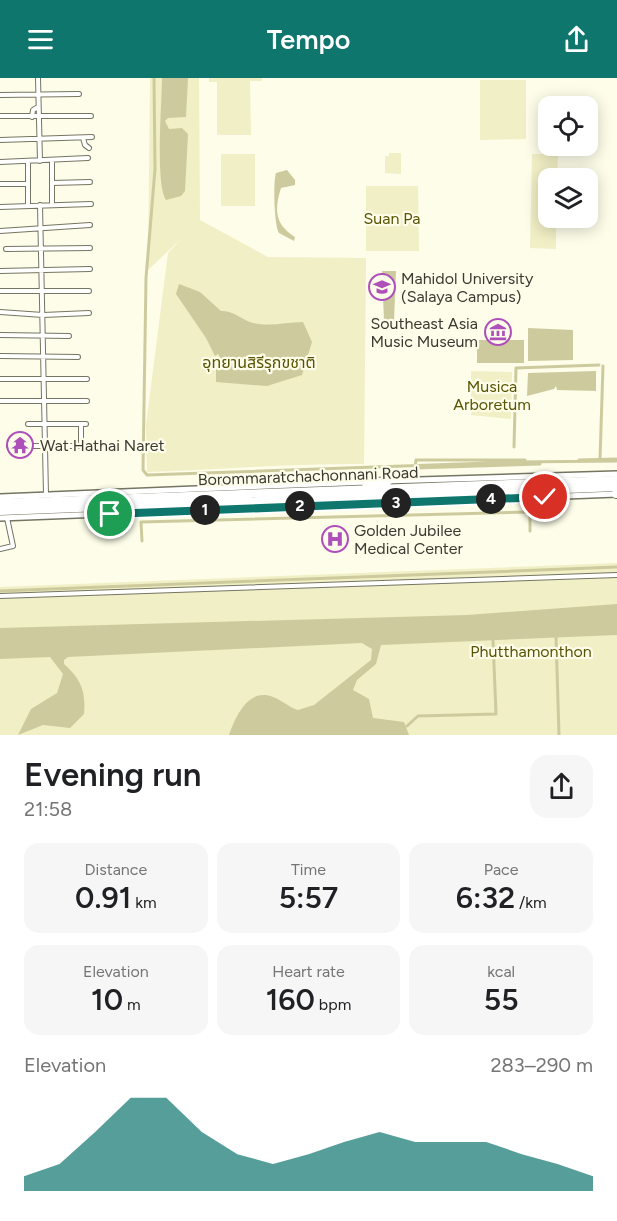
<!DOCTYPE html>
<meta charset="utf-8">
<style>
body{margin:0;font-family:Figtree,"Noto Sans Thai",sans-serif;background:#f6f6f6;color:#202124;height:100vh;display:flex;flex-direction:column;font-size:22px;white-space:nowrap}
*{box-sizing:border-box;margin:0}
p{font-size:20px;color:#757577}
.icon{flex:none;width:33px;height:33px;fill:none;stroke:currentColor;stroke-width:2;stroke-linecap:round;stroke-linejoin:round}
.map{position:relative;height:657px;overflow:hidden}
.drawer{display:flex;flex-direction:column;background:#fff;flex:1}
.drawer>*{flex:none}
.buttons{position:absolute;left:538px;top:18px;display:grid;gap:12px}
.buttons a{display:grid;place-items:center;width:60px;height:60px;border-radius:12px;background:#fff;box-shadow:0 3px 15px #0003;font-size:30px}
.pin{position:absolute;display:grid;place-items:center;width:51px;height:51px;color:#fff;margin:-26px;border:3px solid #fff;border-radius:50%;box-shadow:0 2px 6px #0007}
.km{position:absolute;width:30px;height:30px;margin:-15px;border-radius:50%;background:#222;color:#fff;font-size:16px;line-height:30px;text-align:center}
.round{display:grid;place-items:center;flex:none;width:63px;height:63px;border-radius:18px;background:#f6f6f6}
.headline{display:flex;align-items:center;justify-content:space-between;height:102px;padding:0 24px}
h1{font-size:33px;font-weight:600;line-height:45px}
.stats{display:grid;grid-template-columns:repeat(3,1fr);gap:9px;height:102px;padding:6px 24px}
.stats div{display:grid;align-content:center;border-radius:15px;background:#f6f6f6;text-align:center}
.stats b{font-size:30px;font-weight:600}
.stats small{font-size:16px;font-weight:400}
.stats p{font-size:16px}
.chart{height:168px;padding:12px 24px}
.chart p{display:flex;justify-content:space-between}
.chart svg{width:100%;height:108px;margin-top:6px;fill:#0f766e;opacity:.7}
header{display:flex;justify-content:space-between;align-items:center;height:78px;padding:0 24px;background:#0f766e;color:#fff;font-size:27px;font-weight:600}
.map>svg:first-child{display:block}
.green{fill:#f0efc5}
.water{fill:#cdcb9d}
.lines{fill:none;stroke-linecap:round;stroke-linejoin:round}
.canal{stroke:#cdcb9d;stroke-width:3}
.street-casing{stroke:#757563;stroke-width:6}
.secondary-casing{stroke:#757563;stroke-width:8}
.highway-casing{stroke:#757563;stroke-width:10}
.street{stroke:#fff;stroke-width:4}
.secondary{stroke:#fff;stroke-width:5}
.highway{stroke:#fff;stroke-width:8}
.route-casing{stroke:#fff;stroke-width:12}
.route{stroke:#0f766e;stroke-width:8}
.labels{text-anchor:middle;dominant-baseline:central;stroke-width:4.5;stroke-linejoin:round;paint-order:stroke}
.park-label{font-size:16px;fill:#585403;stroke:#fdfde9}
.poi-label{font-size:16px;fill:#3a3a32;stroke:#fdfde9;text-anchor:start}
.street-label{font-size:16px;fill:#3a3a32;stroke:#fdfde9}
</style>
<header><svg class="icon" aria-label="menu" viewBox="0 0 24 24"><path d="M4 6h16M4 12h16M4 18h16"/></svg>Tempo<svg class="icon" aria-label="share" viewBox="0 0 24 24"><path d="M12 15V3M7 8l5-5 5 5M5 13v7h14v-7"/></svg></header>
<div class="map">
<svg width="617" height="657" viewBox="0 0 617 657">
<rect width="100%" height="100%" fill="#fdfde9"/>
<path class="green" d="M150,0H199L200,142L268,179L366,180L364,386C291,385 219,392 147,394L146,347L168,175L182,160L148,192Z
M209,0H262V3H250L251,57H217V4H209Z
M480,2H526V61L480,62Z
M389,75H401V96L385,95V78H389Z
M221,76H255V128H221Z
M532,76H558L557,100H549V140H556V171L530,170Z
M366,108H418L419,173H366Z
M471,293L512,294L511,341L471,337Z
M617,485V657H0V509Z"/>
<path class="water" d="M162,0H188L186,39L168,40L165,43L169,51L182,50L188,56L185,113L181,118L166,122C155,105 162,24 162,0Z
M287,92L295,102V107L281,110C274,132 275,147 295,159L294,163L279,155C274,147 273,103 276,95Z
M382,193H396L394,243H384Z
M179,206L200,214L221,233C233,232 242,242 253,245C270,249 286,244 303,244L312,264L302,297L267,308L216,304V286L220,279L218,276L215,278L206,260L176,216Z
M528,250L573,252V282L528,283Z
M477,262H524V285H477Z
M596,293V313L557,312L556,308L554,311L527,318L528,295Z
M617,526V557L381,567L376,586L357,602L353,612L369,621L373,640L404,644L409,657H229C235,640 248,609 273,619C282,622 288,629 298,632L314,627L371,582L372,571L362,565L68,579L64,582V586C81,601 86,613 84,636L70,650L43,647L18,657L31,631L57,615L63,596L50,579L0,581V550L467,537Z"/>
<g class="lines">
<path class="canal" d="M154,0L155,91L146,200L143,392L147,397L514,384L617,383
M514,369L516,290L599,287
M600,381L603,288
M525,382H416L415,390L540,386
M579,382L617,381
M142,463L141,444L530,434V453
M0,513L617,489
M556,559L559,657
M407,648L418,638L496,636L493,562"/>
<defs>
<path id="street" d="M38,0L40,83
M0,17L79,16
M0,38H91
M32,39L33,32L38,29
M83,60L85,67L89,70
M0,62L92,59
M52,83V127
M0,84L88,80
M28,84V128
M52,105L90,104
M0,106H27
M40,127L46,417
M0,129L91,126
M0,153L90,147
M6,171L90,170
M0,193L90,191
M0,213H89
M0,234L43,237L89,235
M0,257L69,258
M0,278L78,279
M0,301H87
M0,323H87
M28,346H86
M9,368H79L81,366V346
M0,471L13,468L7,440
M0,518L617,497"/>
<path id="secondary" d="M385,403L617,396
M0,419L367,404
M0,440L617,416"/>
<path id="highway" d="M366,405L388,403
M616,416H617
M0,425L617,402
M0,433L617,409"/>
</defs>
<use href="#street" class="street-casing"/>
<use href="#secondary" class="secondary-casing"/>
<use href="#highway" class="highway-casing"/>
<use href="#street" class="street"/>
<use href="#secondary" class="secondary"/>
<use href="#highway" class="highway"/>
</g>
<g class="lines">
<defs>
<path id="route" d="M110,436L545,419"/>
</defs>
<use href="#route" class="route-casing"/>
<use href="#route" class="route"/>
</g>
<defs>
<symbol id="university-ring" viewBox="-11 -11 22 22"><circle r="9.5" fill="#fdfde9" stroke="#ae50ba" stroke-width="1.5"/><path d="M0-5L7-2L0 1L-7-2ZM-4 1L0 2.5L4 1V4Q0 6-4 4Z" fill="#ae50ba"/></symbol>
<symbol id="museum-ring" viewBox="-11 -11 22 22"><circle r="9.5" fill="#fdfde9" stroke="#ae50ba" stroke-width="1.5"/><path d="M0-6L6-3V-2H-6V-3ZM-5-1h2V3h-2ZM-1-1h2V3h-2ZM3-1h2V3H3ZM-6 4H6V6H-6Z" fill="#ae50ba"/></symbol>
<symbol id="temple-ring" viewBox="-11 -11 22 22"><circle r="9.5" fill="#fdfde9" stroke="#ae50ba" stroke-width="1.5"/><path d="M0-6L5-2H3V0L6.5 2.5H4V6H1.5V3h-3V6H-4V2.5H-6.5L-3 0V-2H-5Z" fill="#ae50ba"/></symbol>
<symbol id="hospital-ring" viewBox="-11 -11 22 22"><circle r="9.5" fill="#fdfde9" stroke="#ae50ba" stroke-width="1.5"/><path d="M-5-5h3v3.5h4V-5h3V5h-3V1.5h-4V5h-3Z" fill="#ae50ba"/></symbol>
</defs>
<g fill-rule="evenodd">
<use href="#university-ring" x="367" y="194" width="30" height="30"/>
<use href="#museum-ring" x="483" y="239" width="30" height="30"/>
<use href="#temple-ring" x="5" y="352" width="30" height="30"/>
<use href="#hospital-ring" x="320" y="446" width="30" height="30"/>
</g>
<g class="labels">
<g class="park-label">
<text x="392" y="140">Suan Pa</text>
<text x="259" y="284">อุทยานสิรีรุกขชาติ</text>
<text x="492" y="308">Musica<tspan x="492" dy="18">Arboretum</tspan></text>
<text x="531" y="573">Phutthamonthon</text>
</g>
<g class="poi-label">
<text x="401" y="200">Mahidol University<tspan x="401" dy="18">(Salaya Campus)</tspan></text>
<text x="478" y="245" text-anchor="end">Southeast Asia<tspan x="478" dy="18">Music Museum</tspan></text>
<text x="40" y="367">Wat Hathai Naret</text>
<text x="354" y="452">Golden Jubilee<tspan x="354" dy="18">Medical Center</tspan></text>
</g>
<g class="street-label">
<text transform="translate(308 398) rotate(-2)">Borommaratchachonnani Road</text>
</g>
</g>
</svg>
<div class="buttons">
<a><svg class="icon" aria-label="locate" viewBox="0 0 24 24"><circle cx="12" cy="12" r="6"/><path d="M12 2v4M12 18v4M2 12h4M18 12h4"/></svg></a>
<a><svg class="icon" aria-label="layers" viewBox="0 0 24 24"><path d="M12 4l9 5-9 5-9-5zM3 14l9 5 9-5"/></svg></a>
</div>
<div class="pin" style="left:110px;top:436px;background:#1e9e55"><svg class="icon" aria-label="arrive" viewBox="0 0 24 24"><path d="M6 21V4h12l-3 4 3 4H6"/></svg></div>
<div class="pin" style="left:545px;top:419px;background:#d93025"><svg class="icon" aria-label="check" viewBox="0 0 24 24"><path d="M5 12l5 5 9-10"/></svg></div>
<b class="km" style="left:205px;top:432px">1</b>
<b class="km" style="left:300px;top:428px">2</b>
<b class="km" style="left:396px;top:425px">3</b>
<b class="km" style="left:491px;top:421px">4</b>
</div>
<section class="drawer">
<div class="headline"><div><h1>Evening run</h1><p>21:58</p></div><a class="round"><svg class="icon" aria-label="share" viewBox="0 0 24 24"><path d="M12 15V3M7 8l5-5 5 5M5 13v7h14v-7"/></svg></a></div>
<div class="stats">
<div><p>Distance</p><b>0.91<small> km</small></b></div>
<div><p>Time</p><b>5:57</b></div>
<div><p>Pace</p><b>6:32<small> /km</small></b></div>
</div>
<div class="stats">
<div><p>Elevation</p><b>10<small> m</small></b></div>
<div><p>Heart rate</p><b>160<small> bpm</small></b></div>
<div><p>kcal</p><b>55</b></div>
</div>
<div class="chart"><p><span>Elevation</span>283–290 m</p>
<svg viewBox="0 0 160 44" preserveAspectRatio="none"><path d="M0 44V38L10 33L20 20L30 6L40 6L50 20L60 29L70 33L80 29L90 24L100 20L110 24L120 24L130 24L140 29L150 33L160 38V44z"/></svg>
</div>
</section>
